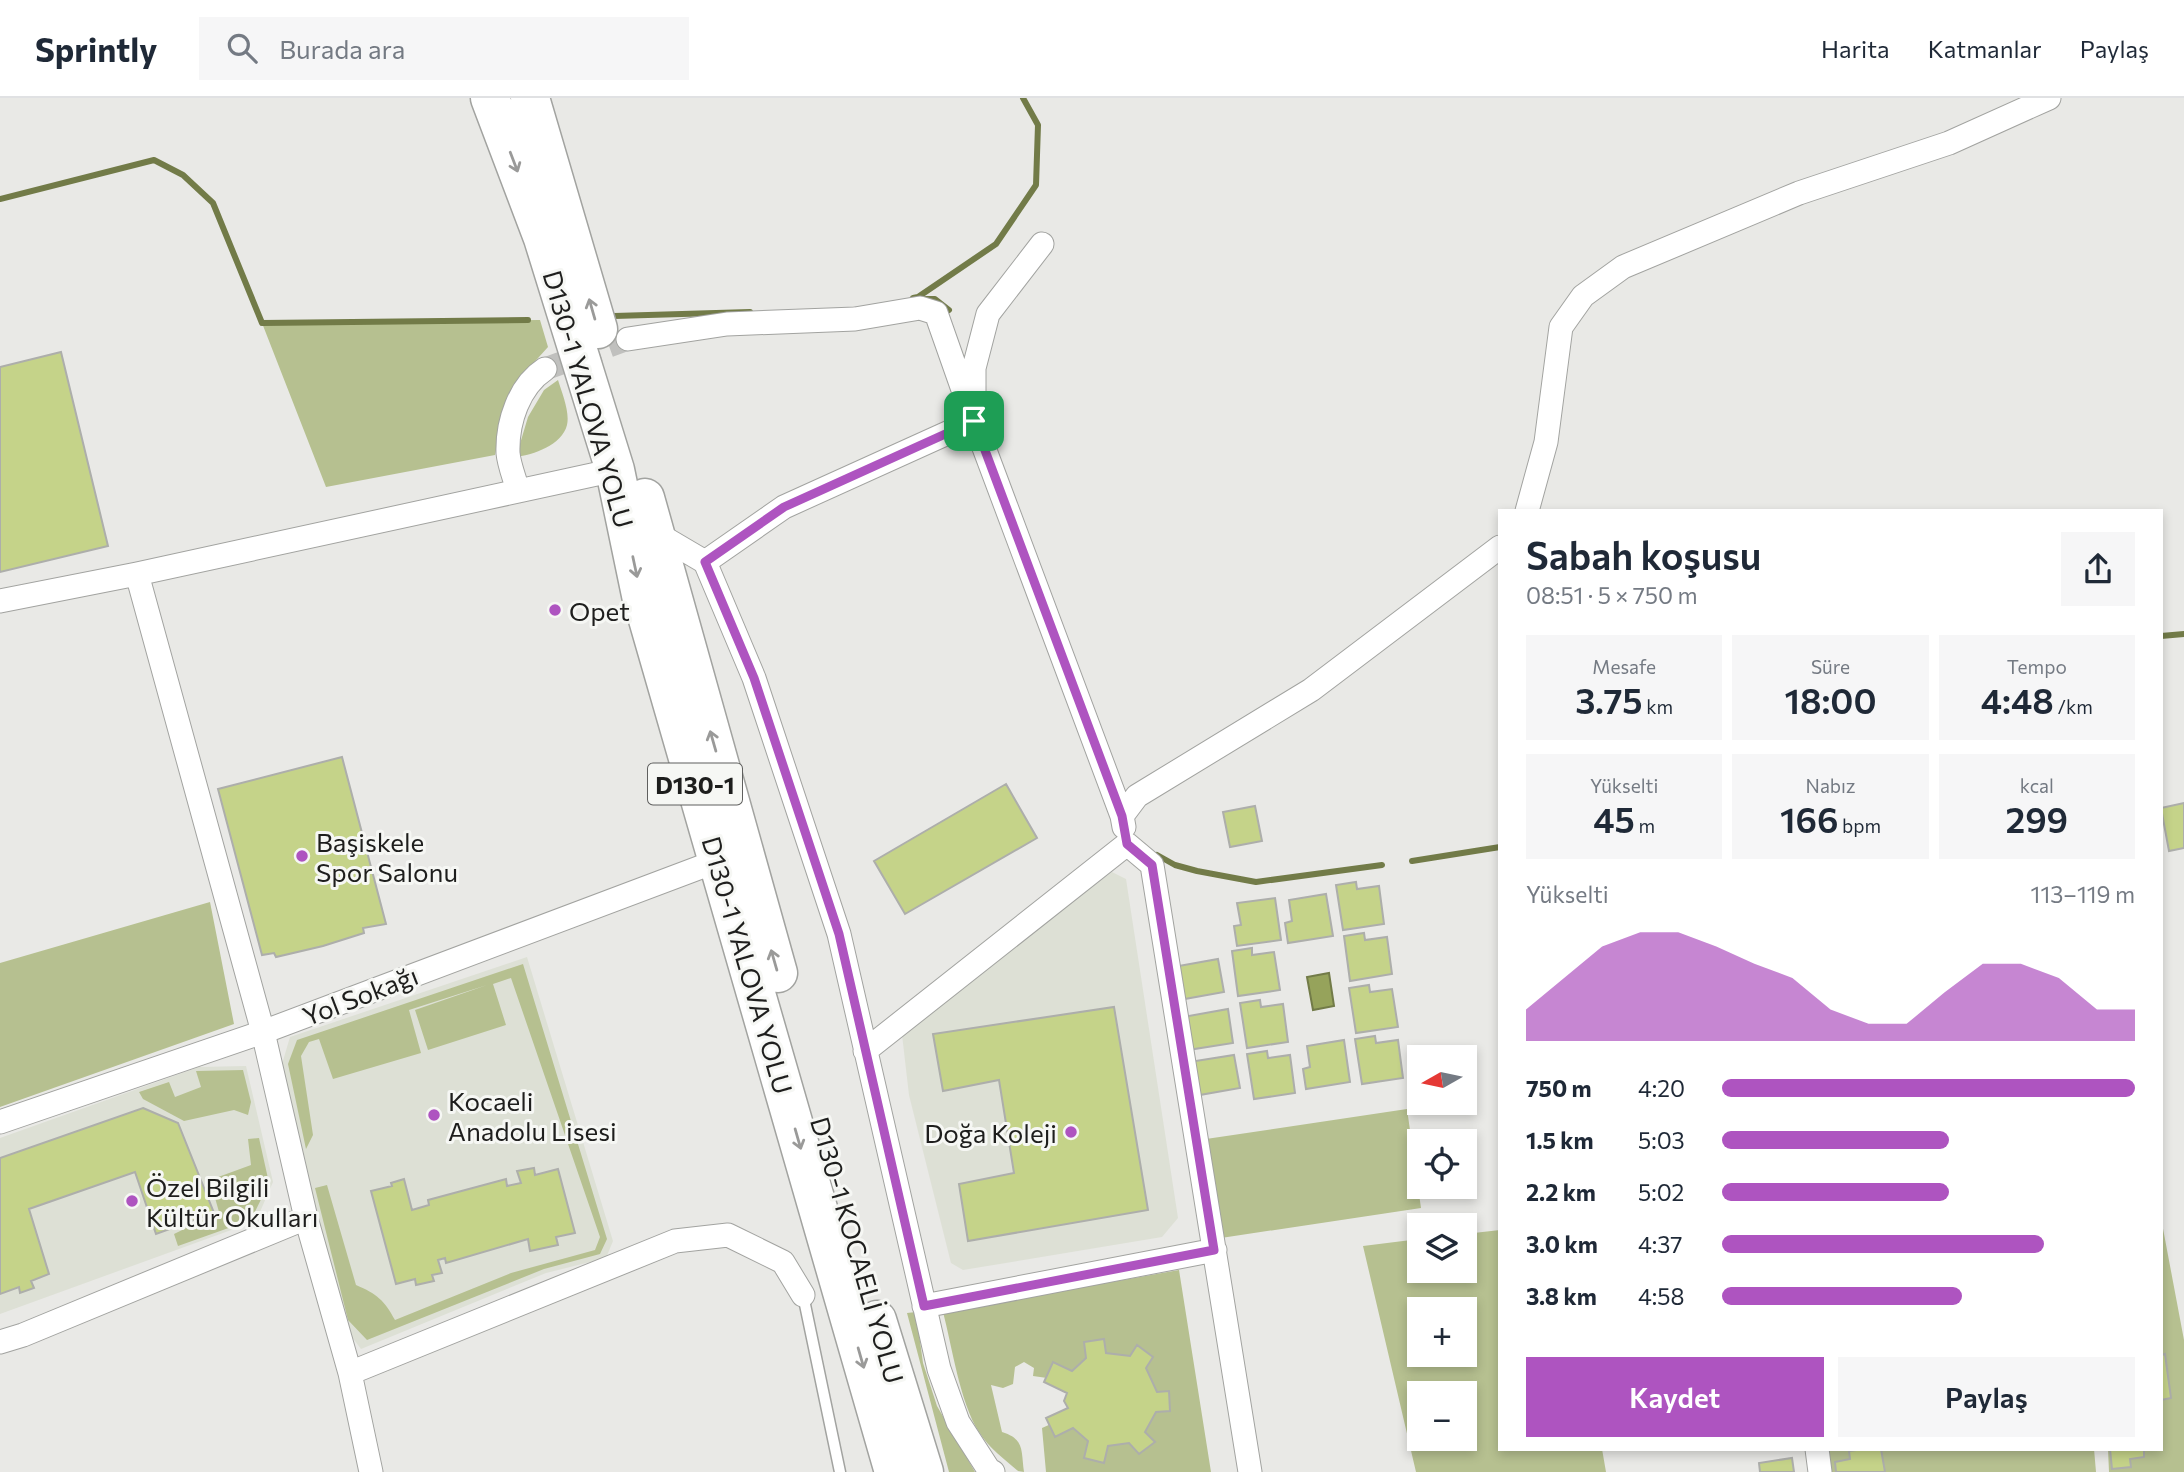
<!DOCTYPE html>
<html lang="tr">
<meta charset="utf-8">
<style>
body{margin:0;font-family:Commissioner,sans-serif;background:#f6f6f7;color:#1f2937;height:100vh;display:flex;flex-direction:column;font-size:26px;white-space:nowrap}
*{box-sizing:border-box;margin:0}
p{font-size:23px;color:#747a83}
.icon{flex:none;width:38px;height:38px;fill:none;stroke:currentColor;stroke-width:2;stroke-linecap:round;stroke-linejoin:round}
.map{position:relative;flex:1;overflow:hidden}
.sheet{position:absolute;left:1498px;top:411px;width:665px;height:942px;display:flex;flex-direction:column;background:#fff;border-radius:0px;box-shadow:0 4px 10px #0003}
.sheet>*{flex:none}
.needle{width:46px;rotate:261deg}
.buttons{position:absolute;left:1407px;top:947px;display:grid;gap:14px}
.buttons a{display:grid;place-items:center;width:70px;height:70px;border-radius:0px;background:#fff;box-shadow:0 4px 10px #0003;font-size:35px}
.pin{position:absolute;display:grid;place-items:center;width:60px;height:60px;color:#fff;margin:-30px;border-radius:14px;box-shadow:0 4px 10px #0006}
.round{display:grid;place-items:center;flex:none;width:74px;height:74px;border-radius:0px;background:#f6f6f7}
.overview{display:flex;align-items:center;justify-content:space-between;height:119px;padding:0 28px}
h1{font-size:38px;font-weight:600;line-height:52px}
.figures{display:grid;grid-template-columns:repeat(3,1fr);gap:10px;height:119px;padding:7px 28px}
.figures div{display:grid;align-content:center;border-radius:0px;background:#f6f6f7;text-align:center}
.figures b{font-size:35px;font-weight:600}
.figures small{font-size:19px;font-weight:400}
.figures p{font-size:19px}
.chart{height:196px;padding:14px 28px}
.chart p{display:flex;justify-content:space-between}
.chart svg{width:100%;height:126px;margin-top:7px;fill:#ae54c0;opacity:.7}
.button{display:flex;gap:14px;margin-top:auto;padding:14px 28px}
.button a{flex:1;height:80px;border-radius:0px;background:#ae54c0;color:#fff;font-size:28px;font-weight:600;line-height:80px;text-align:center}
.button a+a{background:#f6f6f7;color:#1f2937}
ul{padding:0 28px;list-style:none;font-size:23px}
li{display:grid;grid-template-columns:112px 84px 1fr;align-items:center;height:52px}
li i{height:18px;border-radius:9px;background:#ae54c0}
header{display:flex;align-items:center;gap:42px;box-sizing:border-box;height:98px;padding:0 35px;background:#fff;border-bottom:2px solid #e0e1e3}
header strong{font-size:33px}
nav{display:flex;gap:38px;margin-inline-start:auto;font-size:24px}
.search{width:490px;height:63px;background:#f6f6f7;display:flex;align-items:center;gap:18px;box-sizing:border-box;padding:0 24px;border-radius:0px;color:#747a83;font-size:26px}
.map>svg:first-child{display:block}
.built{fill:#dde0d5}
.green{fill:#b6c090;fill-rule:evenodd}
.water{fill:#96a35b;stroke:#727b48;stroke-width:2}
.lines{fill:none;stroke-linecap:round;stroke-linejoin:round}
.stream{stroke:#727b48;stroke-width:6}
.building{fill:#c5d389;stroke:#adaeab;stroke-width:2}
.street-tunnel{stroke:#c0c0be;stroke-width:23;stroke-dasharray:23 11;stroke-linecap:butt}
.lane-casing{stroke:#a2a3a0;stroke-width:13}
.street-casing{stroke:#a2a3a0;stroke-width:25}
.highway-casing{stroke:#a2a3a0;stroke-width:41}
.lane{stroke:#fff;stroke-width:10}
.street{stroke:#fff;stroke-width:23}
.highway{stroke:#fff;stroke-width:38}
.oneway{stroke:#9a9a99}
.route-casing{stroke:#fff;stroke-width:14}
.route{stroke:#ae54c0;stroke-width:9}
.poi-dot{fill:#ae54c0;stroke:#f6f7f4;stroke-width:2.5}
.labels{text-anchor:middle;dominant-baseline:central;stroke-width:6;stroke-linejoin:round;paint-order:stroke}
.shield{fill:#f6f7f4;stroke:#5f5f5e;stroke-width:2}
.shield-label{font-size:24px;font-weight:bold;fill:#1e1e1d}
.street-label{font-size:26px;fill:#1e1e1d;stroke:#f6f7f4}
.poi-label{font-size:26px;fill:#1e1e1d;stroke:#f6f7f4;text-anchor:start}
</style>
<header>
<strong>Sprintly</strong>
<div class="search"><svg class="icon" aria-label="search" viewBox="0 0 24 24"><circle cx="10" cy="10" r="6"/><path d="M15 15l6 6"/></svg>Burada ara</div>
<nav><a>Harita</a><a>Katmanlar</a><a>Paylaş</a></nav>
</header>
<div class="map">
<svg width="2184" height="1374" viewBox="0 0 2184 1374">
<rect width="100%" height="100%" fill="#e9e9e6"/>
<path class="built" d="M1112,774L1126,781L1178,1120L1162,1139L963,1172L951,1165L909,997L901,928Z
M527,859L613,1143L606,1160L546,1175L361,1251L342,1226L282,966L290,939Z
M246,968L273,1084L256,1123L0,1216V1040L199,969Z"/>
<path class="green" d="M540,222L548,249L520,280L504,314L495,357L326,389L262,225Z
M558,282C562,295 570,314 567,327C562,347 533,357 516,359L528,319L544,292Z
M210,804L234,926L0,1009V865Z
M523,866L607,1141L600,1156L544,1171L367,1242L348,1222L315,1090L327,1087L356,1187C377,1196 384,1202 395,1222L511,1175L595,1152L600,1139L511,880L493,886L506,927L428,952L415,912L487,887L409,912L421,955L333,981L319,941L309,944L301,958L313,1037L306,1051L288,966L297,942Z
M243,972L251,1004L248,1017L234,1012L184,1023L143,1001L139,994L169,984L175,999L201,989L196,973Z
M1407,1011L1421,1110L1221,1140L1206,1041Z
M259,1040L269,1085L251,1122L178,1148L174,1136L219,1114L210,1082L251,1067L248,1041Z
M2161,1120L2184,1242V1374H2109L2108,1351H2161Z
M1500,1132V1351H1602L1606,1374H1416L1363,1148L1419,1141V1172H1465V1136ZM1419,1211H1465V1256H1419ZM1419,1295H1465V1340H1419Z
M1179,1172L1211,1374H1046L1042,1330L1080,1313L1061,1282L1033,1278L1034,1270L1024,1264L1015,1269L1013,1286L1003,1290L991,1287L1002,1334C1025,1341 1021,1353 1024,1374L1018,1373C1004,1361 989,1350 979,1334C960,1305 952,1248 943,1214Z
M916,1214L923,1265L937,1308L975,1374H949L907,1215Z
M1828,1351H2094L2096,1374H1831Z"/>
<path class="water" d="M1329,875L1334,908L1313,912L1307,879Z"/>
<g class="lines">
<path class="stream" d="M0,101L154,62L183,77L213,105L262,225L528,222
M913,200L918,199L996,146L1036,87L1038,27L1023,0
M923,201H935L949,212
M614,218L750,214
M2161,538L2184,536
M1157,757L1175,767L1197,773L1256,784L1382,767
M1412,763L1500,749"/>
</g>
<path class="building" d="M61,254L108,448L0,474V269Z
M342,659L386,826L363,830L364,835L323,848L276,859L274,855L262,857L218,691Z
M1006,686L1037,740L905,816L874,763Z
M2184,705V750L2169,753L2161,710Z
M1255,708L1262,743L1230,749L1223,714Z
M1356,784L1357,791L1379,788L1384,826L1343,832L1336,787Z
M1326,796L1333,838L1288,845L1285,825L1292,823L1289,802Z
M1275,800L1281,842L1237,848L1234,828L1241,827L1237,805Z
M1364,835L1365,842L1387,839L1392,876L1350,883L1344,838Z
M1252,850V857L1274,854L1280,892L1238,898L1232,853Z
M1218,861L1224,894L1179,902L1173,869Z
M1369,887L1370,894L1392,891L1398,929L1356,935L1349,890Z
M1260,902L1261,909L1283,906L1288,944L1247,950L1240,905Z
M1114,909L1148,1112L968,1143L959,1086L1014,1075L999,982L943,993L933,936Z
M1228,911L1233,945L1188,952L1183,919Z
M1375,938L1376,945L1398,942L1403,980L1362,986L1355,941Z
M1344,942L1350,984L1306,991L1303,971L1310,969L1307,948Z
M1267,953L1268,960L1290,957L1295,995L1254,1001L1247,956Z
M1234,957L1240,990L1194,998L1189,964Z
M143,1010L178,1025L214,1115L156,1136L135,1074L29,1111L49,1176L31,1183L34,1190L20,1195L19,1189L0,1196V1060Z
M534,1070L535,1077L558,1071L575,1135L556,1139L558,1147L530,1153L528,1141L446,1165L445,1160L438,1162L442,1175L432,1177L434,1183L416,1187L415,1181L396,1186L371,1093L392,1088L391,1085L404,1081L412,1112L429,1107L428,1102L506,1081L507,1088L521,1085L517,1073Z
M1104,1241L1106,1255L1130,1258L1137,1247L1153,1259L1146,1270L1157,1294L1169,1293L1170,1313L1156,1314L1145,1334L1155,1344L1139,1356L1129,1345L1108,1348L1104,1365L1084,1360L1088,1343L1073,1330L1055,1339L1046,1320L1068,1310L1064,1303L1067,1295L1044,1284L1053,1264L1072,1273L1086,1260L1084,1244Z
M2165,1256L2171,1300L2161,1302V1257Z
M1864,1351H1881L1885,1374H1836L1835,1364L1850,1361L1849,1353Z
M2110,1351H2144V1359L2130,1361L2131,1369L2112,1371Z
M1792,1360L1794,1374H1760L1759,1365Z"/>
<g class="lines">
<path class="street-tunnel" d="M545,271L628,241"/>
<defs>
<path id="lane" d="M803,1197L840,1374"/>
<path id="street" d="M628,241L727,226L855,221L920,210L936,215L974,323L1122,718
M518,393C515,381 509,367 508,355C507,324 519,288 545,271
M1527,413L1546,344L1561,229L1583,198L1623,169L1799,95L1949,45L2049,0
M654,434L705,464L754,580L839,836L939,1271L958,1324L989,1372L993,1374
M705,464L784,409L974,323V270L988,216L1042,146
M137,476L263,934L306,1120L350,1275L371,1374
M0,503L137,476L615,372
M1124,729L1122,718L1137,698L1311,592L1500,449
M865,953L1127,746L1152,767L1250,1374
M0,1024L263,934L717,763
M924,1208L1215,1152
M0,1244L23,1237L306,1120
M350,1275L675,1143L728,1137L783,1164L803,1197
M1817,1351L1820,1374"/>
<path id="highway" d="M490,0L543,140L615,372L641,497L894,1374
M530,0L598,231
M645,400L778,875
M877,1222L924,1374"/>
</defs>
<use href="#lane" class="lane-casing"/>
<use href="#street" class="street-casing"/>
<use href="#highway" class="highway-casing"/>
<use href="#lane" class="lane"/>
<use href="#street" class="street"/>
<use href="#highway" class="highway"/>
</g>
<defs><path id="oneway-shaft" d="M-6 0H5M1.5-3L5.5 0L1.5 3" fill="none" stroke-width="1.6" stroke-linecap="round" stroke-linejoin="round" transform="scale(1.75)"/></defs>
<g class="oneway">
<use href="#oneway-shaft" transform="translate(514 64) rotate(69)"/>
<use href="#oneway-shaft" transform="translate(592 211) rotate(-106)"/>
<use href="#oneway-shaft" transform="translate(635 469) rotate(78)"/>
<use href="#oneway-shaft" transform="translate(713 643) rotate(-106)"/>
<use href="#oneway-shaft" transform="translate(774 862) rotate(-106)"/>
<use href="#oneway-shaft" transform="translate(798 1041) rotate(74)"/>
<use href="#oneway-shaft" transform="translate(861 1260) rotate(74)"/>
</g>
<g class="lines">
<defs>
<path id="route" d="M974,323L1122,718L1127,746L1152,767L1214,1152L924,1208L839,836L754,580L705,464L784,409Z"/>
</defs>
<use href="#route" class="route-casing"/>
<use href="#route" class="route"/>
</g>
<g class="poi-dot">
<circle cx="555" cy="512" r="7"/>
<circle cx="302" cy="758" r="7"/>
<circle cx="434" cy="1017" r="7"/>
<circle cx="1071" cy="1034" r="7"/>
<circle cx="132" cy="1103" r="7"/>
</g>
<g class="labels">
<rect class="shield" x="648" y="665.5" width="94" height="41" rx="5"/>
<g class="shield-label">
<text x="695" y="686">D130-1</text>
</g>
<g class="street-label">
<text transform="translate(589 301) rotate(74)">D130-1 YALOVA YOLU</text>
<text transform="translate(748 867) rotate(74)">D130-1 YALOVA YOLU</text>
<text transform="translate(360 897) rotate(-21)">Yol Sokağı</text>
<text transform="translate(858 1152) rotate(74)">D130-1 KOCAELİ YOLU</text>
</g>
<g class="poi-label">
<text x="569" y="512">Opet</text>
<text x="316" y="743">Başiskele<tspan x="316" dy="30">Spor Salonu</tspan></text>
<text x="448" y="1002">Kocaeli<tspan x="448" dy="30">Anadolu Lisesi</tspan></text>
<text x="1057" y="1034" text-anchor="end">Doğa Koleji</text>
<text x="146" y="1088">Özel Bilgili<tspan x="146" dy="30">Kültür Okulları</tspan></text>
</g>
</g>
</svg>
<div class="buttons">
<a><svg class="needle" viewBox="-14 -14 28 28"><path d="M0-13l5 13h-10z" fill="#e53935"/><path d="M0 13l5-13h-10z" fill="#747a83"/></svg></a>
<a><svg class="icon" aria-label="locate" viewBox="0 0 24 24"><circle cx="12" cy="12" r="6"/><path d="M12 2v4M12 18v4M2 12h4M18 12h4"/></svg></a>
<a><svg class="icon" aria-label="layers" viewBox="0 0 24 24"><path d="M12 4l9 5-9 5-9-5zM3 14l9 5 9-5"/></svg></a>
<a>+</a>
<a>−</a>
</div>
<div class="pin" style="left:974px;top:323px;background:#1e9e55"><svg class="icon" aria-label="arrive" viewBox="0 0 24 24"><path d="M6 21V4h12l-3 4 3 4H6"/></svg></div>
<section class="sheet">
<div class="overview"><div><h1>Sabah koşusu</h1><p>08:51 · 5 × 750 m</p></div><a class="round"><svg class="icon" aria-label="share" viewBox="0 0 24 24"><path d="M12 15V3M7 8l5-5 5 5M5 13v7h14v-7"/></svg></a></div>
<div class="figures">
<div><p>Mesafe</p><b>3.75<small> km</small></b></div>
<div><p>Süre</p><b>18:00</b></div>
<div><p>Tempo</p><b>4:48<small> /km</small></b></div>
</div>
<div class="figures">
<div><p>Yükselti</p><b>45<small> m</small></b></div>
<div><p>Nabız</p><b>166<small> bpm</small></b></div>
<div><p>kcal</p><b>299</b></div>
</div>
<div class="chart"><p><span>Yükselti</span>113–119 m</p>
<svg viewBox="0 0 160 44" preserveAspectRatio="none"><path d="M0 44V33L10 22L20 11L30 6L40 6L50 11L60 17L70 22L80 33L90 38L100 38L110 27L120 17L130 17L140 22L150 33L160 33V44z"/></svg>
</div>
<ul>
<li><b>750 m</b>4:20<i style="width:100%"></i></li>
<li><b>1.5 km</b>5:03<i style="width:55%"></i></li>
<li><b>2.2 km</b>5:02<i style="width:55%"></i></li>
<li><b>3.0 km</b>4:37<i style="width:78%"></i></li>
<li><b>3.8 km</b>4:58<i style="width:58%"></i></li>
</ul>
<div class="button"><a>Kaydet</a><a>Paylaş</a></div>
</section>
</div>
